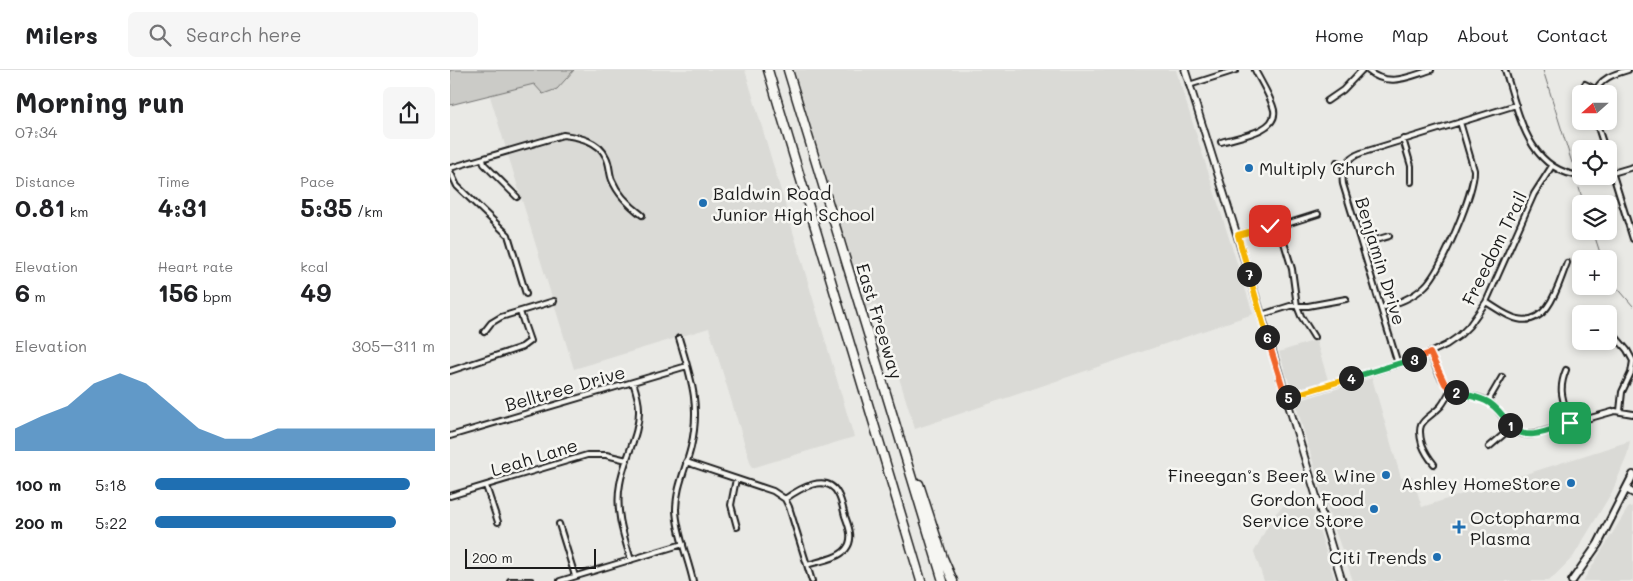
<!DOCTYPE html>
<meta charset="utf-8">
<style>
body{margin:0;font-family:Mali,sans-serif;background:#f6f6f6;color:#202124;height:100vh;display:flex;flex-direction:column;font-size:19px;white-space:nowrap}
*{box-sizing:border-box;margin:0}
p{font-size:16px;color:#757577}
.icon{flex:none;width:28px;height:28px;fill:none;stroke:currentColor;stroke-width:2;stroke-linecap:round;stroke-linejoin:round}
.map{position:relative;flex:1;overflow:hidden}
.drawer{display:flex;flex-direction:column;background:#fff;width:450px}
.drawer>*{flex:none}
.needle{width:32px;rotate:249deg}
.fabs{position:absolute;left:1122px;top:15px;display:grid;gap:10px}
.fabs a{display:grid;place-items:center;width:45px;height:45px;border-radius:8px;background:#fff;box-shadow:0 2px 8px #0003;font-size:25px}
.scale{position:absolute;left:15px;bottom:12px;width:131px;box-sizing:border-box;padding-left:5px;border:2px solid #1c1c1c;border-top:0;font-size:14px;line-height:18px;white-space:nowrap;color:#1c1c1c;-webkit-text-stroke:4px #f6f6f2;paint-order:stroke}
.pin{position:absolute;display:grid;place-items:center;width:42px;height:42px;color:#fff;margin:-21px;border-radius:10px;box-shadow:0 2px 8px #0006}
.km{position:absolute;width:25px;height:25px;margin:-12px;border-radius:50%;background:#222;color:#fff;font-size:14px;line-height:25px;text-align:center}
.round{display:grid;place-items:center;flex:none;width:52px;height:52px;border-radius:8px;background:#f6f6f6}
.head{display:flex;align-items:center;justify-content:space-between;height:85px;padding:0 15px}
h1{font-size:28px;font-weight:700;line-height:38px}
.stats{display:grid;grid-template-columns:repeat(3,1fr);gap:8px;height:85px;padding:5px 15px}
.stats div{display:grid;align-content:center}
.stats b{font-size:25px;font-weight:700}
.stats small{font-size:14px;font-weight:400}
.stats p{font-size:14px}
.chart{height:140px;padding:10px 15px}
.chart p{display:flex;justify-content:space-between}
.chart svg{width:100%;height:90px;margin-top:5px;fill:#1f6fb2;opacity:.7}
ul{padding:0 15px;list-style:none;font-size:16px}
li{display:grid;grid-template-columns:80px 60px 1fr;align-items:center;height:38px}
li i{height:12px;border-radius:6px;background:#1f6fb2}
header{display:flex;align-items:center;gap:30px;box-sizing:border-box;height:70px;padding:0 25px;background:#fff;border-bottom:1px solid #e0e0e0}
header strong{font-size:24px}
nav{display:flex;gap:28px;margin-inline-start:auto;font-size:18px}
.search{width:350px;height:45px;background:#f6f6f6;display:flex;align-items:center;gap:12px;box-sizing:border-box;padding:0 18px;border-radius:8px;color:#757577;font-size:19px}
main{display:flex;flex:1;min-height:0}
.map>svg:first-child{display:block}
.built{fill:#dadad6}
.green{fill:#cbcbc7;stroke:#747472}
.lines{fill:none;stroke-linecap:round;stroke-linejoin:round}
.stream{stroke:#6d6d6c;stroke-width:1}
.street-casing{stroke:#1c1c1c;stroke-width:8}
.secondary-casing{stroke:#1c1c1c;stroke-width:9}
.primary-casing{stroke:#1c1c1c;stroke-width:10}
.highway-casing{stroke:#1c1c1c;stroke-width:11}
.street{stroke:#f6f6f2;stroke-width:4}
.secondary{stroke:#f6f6f2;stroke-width:5.5}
.primary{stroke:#f6f6f2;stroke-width:6}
.highway{stroke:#f6f6f2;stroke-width:8}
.split-1-casing{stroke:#fff;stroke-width:10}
.split-2-casing{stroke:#fff;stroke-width:10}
.split-3-casing{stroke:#fff;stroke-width:10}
.split-4-casing{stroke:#fff;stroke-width:10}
.split-5-casing{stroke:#fff;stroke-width:10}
.split-6-casing{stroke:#fff;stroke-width:10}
.split-7-casing{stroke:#fff;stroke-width:10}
.split-8-casing{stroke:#fff;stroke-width:10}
.split-1{stroke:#22a559;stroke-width:6}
.split-2{stroke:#22a559;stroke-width:6}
.split-3{stroke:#f0652b;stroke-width:6}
.split-4{stroke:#22a559;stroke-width:6}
.split-5{stroke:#f5b400;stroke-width:6}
.split-6{stroke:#f0652b;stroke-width:6}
.split-7{stroke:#f5b400;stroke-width:6}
.split-8{stroke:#f5b400;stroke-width:6}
.poi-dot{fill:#1f6fb2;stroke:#f6f6f2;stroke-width:2}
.labels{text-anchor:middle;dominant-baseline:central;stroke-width:5;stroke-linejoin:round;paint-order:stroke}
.poi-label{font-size:18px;fill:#1c1c1c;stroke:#f6f6f2;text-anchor:end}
.street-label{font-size:18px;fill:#1c1c1c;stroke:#f6f6f2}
</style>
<header>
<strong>Milers</strong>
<div class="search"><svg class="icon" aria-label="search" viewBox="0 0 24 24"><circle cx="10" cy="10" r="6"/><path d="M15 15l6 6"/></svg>Search here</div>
<nav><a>Home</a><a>Map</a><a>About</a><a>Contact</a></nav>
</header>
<main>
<section class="drawer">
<div class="head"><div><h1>Morning run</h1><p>07:34</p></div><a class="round"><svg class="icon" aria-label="share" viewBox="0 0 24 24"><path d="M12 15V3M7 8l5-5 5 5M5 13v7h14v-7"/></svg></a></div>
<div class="stats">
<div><p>Distance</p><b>0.81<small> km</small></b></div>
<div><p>Time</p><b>4:31</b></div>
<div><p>Pace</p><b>5:35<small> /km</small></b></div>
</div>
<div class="stats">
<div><p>Elevation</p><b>6<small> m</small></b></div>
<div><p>Heart rate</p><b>156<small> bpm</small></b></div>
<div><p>kcal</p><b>49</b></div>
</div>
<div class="chart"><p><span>Elevation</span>305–311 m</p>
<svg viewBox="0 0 160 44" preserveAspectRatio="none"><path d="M0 44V33L10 27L20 22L30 11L40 6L50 11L60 22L70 33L80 38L90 38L100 33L110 33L120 33L130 33L140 33L150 33L160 33V44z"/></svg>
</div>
<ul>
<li><b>100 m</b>5:18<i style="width:91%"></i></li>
<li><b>200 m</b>5:22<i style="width:86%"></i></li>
</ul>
</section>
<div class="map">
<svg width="1183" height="511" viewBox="0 0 1183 511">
<rect width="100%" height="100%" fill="#e9e9e5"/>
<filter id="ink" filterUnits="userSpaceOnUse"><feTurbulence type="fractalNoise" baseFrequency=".02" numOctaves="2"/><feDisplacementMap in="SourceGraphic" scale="10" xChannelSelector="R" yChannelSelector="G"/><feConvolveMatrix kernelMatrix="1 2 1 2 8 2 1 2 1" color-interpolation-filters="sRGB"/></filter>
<g filter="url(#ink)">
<path class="built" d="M113,0H295L404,367L302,398L259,258L124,299L39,23Z
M344,0H726L803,244L465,359L426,234L416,237Z
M866,270L878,310L842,321L829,282Z
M922,308L951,408L962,406L972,437L1180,371L1177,386L1162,422L1123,487L1099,511H903L876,435L845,332Z
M859,427L885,511H814L804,482L823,446L833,436Z
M1183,436V511H1133L1178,438Z"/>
<path class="green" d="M0,0H124L107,19L93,24L84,14L0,35Z"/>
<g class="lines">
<path class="stream" d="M1093,0L1122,93
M1129,118L1134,134
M1143,161L1152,189
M1159,208L1183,236"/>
<defs>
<path id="street" d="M917,0C938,18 958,7 981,0
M1055,0C1069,43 1077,100 1131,106
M1135,14L1145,19
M739,15L786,0
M1144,24C1150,8 1164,4 1178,0
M877,31L893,20L912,0
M1146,51L1155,79
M953,69L961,96V112
M771,72C786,67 828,62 824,40C821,27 811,12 805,0
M33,89L34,94L67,127
M887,92L895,95
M1159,92L1183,169
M0,98L113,65C129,67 149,71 156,87C160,94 159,103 162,110C168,125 180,136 192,145
M0,101L7,116L58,165L76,224
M1159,104L1183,97
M1133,106H1150
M829,156L842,199L847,236L851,246L864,267
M787,165L820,156L833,155L868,144
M912,174L939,166
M1036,232C1046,238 1057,247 1068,249C1099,256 1108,215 1117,193
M931,238C948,233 963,228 975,216C991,201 1025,121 1024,100L1010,52
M811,245L840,236H858L896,229
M1159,259L1177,280L1183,291L1181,303L1172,322L1170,341
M34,262L41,253L51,247L104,231
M229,268C241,308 251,335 241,377C236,398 226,418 226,440C227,464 238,488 243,511
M980,283C985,294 989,309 999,317C1009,327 1027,324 1039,332C1055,343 1060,369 1084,364L1165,341L1183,344
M948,294L893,114C891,99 897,88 911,83L1066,35
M1116,300C1107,322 1114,331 1120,353
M0,301L72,277L80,271L70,242
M836,328L971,287L996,275L1009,266L1019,256L1036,232L1084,124L1102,96
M1038,331L1052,307
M0,366L237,296
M1039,377L1061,358
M236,392L323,421L335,429L339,437L362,511
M984,394C978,387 975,382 972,374C965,349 977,351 991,336C995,331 998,325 1001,319
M286,409L281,435L287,457
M36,416L48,452
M0,426L137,385H156L177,390
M335,429C349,419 377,402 388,424C392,431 393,439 395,446C399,457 404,469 396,479C388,489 369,491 357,495
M109,454L125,506
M181,490C173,464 165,440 170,414C174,388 190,365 189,339C189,330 186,321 183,312
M60,511H81
M110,511L233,474"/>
<path id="secondary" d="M735,0L787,165L892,511
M1176,419L1183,423"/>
<path id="primary" d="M1122,511L1148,474L1183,405"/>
<path id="highway" d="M318,0L471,511
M338,0L493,511
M469,414L493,488L503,511"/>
</defs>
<use href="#street" class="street-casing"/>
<use href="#secondary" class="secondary-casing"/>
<use href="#primary" class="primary-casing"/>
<use href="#highway" class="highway-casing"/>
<use href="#street" class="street"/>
<use href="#secondary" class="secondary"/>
<use href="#primary" class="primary"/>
<use href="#highway" class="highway"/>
</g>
</g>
<g class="lines" filter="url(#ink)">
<defs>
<path id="split-1" d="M1060,355C1075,374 1102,359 1120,353"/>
<path id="split-2" d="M1006,322C1036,330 1040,328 1060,355"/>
<path id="split-3" d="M964,289L980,283L995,314L1006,322"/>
<path id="split-4" d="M901,308L964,289"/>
<path id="split-5" d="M838,327L901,308"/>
<path id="split-6" d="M817,267L836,328L838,327"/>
<path id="split-7" d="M799,204L817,267"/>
<path id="split-8" d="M799,204L788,165L820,156"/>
</defs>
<use href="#split-1" class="split-1-casing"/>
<use href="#split-2" class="split-2-casing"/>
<use href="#split-3" class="split-3-casing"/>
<use href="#split-4" class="split-4-casing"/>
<use href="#split-5" class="split-5-casing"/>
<use href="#split-6" class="split-6-casing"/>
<use href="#split-7" class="split-7-casing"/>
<use href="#split-8" class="split-8-casing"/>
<use href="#split-1" class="split-1"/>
<use href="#split-2" class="split-2"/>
<use href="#split-3" class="split-3"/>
<use href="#split-4" class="split-4"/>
<use href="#split-5" class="split-5"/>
<use href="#split-6" class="split-6"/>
<use href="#split-7" class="split-7"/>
<use href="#split-8" class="split-8"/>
</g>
<g class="poi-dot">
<circle cx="799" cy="98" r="5"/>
<circle cx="253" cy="133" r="5"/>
<circle cx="936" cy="405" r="5"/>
<circle cx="1121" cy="413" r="5"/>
<circle cx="924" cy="439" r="5"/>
<path d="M1006.5 449.5h5v5h5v5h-5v5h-5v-5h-5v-5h5z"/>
<circle cx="987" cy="487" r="5"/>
</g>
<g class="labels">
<g class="poi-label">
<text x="809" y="98" text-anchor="start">Multiply Church</text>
<text x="263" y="123" text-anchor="start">Baldwin Road<tspan x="263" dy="21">Junior High School</tspan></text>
<text x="926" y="405">Fineegan’s Beer &amp; Wine</text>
<text x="1111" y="413">Ashley HomeStore</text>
<text x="914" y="429">Gordon Food<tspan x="914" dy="21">Service Store</tspan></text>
<text x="1020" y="447" text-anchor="start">Octopharma<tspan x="1020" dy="21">Plasma</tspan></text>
<text x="977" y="487">Citi Trends</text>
</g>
<g class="street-label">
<text transform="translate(1044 178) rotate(-64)">Freedom Trail</text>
<text transform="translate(931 191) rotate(73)">Benjamin Drive</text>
<text transform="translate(430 251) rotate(73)">East Freeway</text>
<text transform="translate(115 318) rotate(-16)">Belltree Drive</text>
<text transform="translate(84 387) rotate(-17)">Leah Lane</text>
</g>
</g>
</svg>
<div class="fabs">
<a><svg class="needle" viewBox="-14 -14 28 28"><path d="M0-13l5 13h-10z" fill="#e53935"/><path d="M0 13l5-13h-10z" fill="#757577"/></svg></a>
<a><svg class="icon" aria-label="locate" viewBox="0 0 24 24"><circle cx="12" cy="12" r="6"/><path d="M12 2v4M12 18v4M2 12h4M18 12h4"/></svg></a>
<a><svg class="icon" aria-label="layers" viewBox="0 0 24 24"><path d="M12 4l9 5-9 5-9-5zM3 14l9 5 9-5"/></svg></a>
<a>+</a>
<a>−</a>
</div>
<div class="scale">200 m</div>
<div class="pin" style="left:1120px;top:353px;background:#1e9e55"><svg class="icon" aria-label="arrive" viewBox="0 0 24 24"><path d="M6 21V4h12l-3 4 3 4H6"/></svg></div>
<div class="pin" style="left:820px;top:156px;background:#d93025"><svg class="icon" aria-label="check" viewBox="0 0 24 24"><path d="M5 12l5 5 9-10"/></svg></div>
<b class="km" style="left:1060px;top:355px">1</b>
<b class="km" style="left:1006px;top:322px">2</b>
<b class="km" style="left:964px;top:289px">3</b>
<b class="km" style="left:901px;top:308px">4</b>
<b class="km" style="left:838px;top:327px">5</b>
<b class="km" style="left:817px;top:267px">6</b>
<b class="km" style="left:799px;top:204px">7</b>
</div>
</main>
